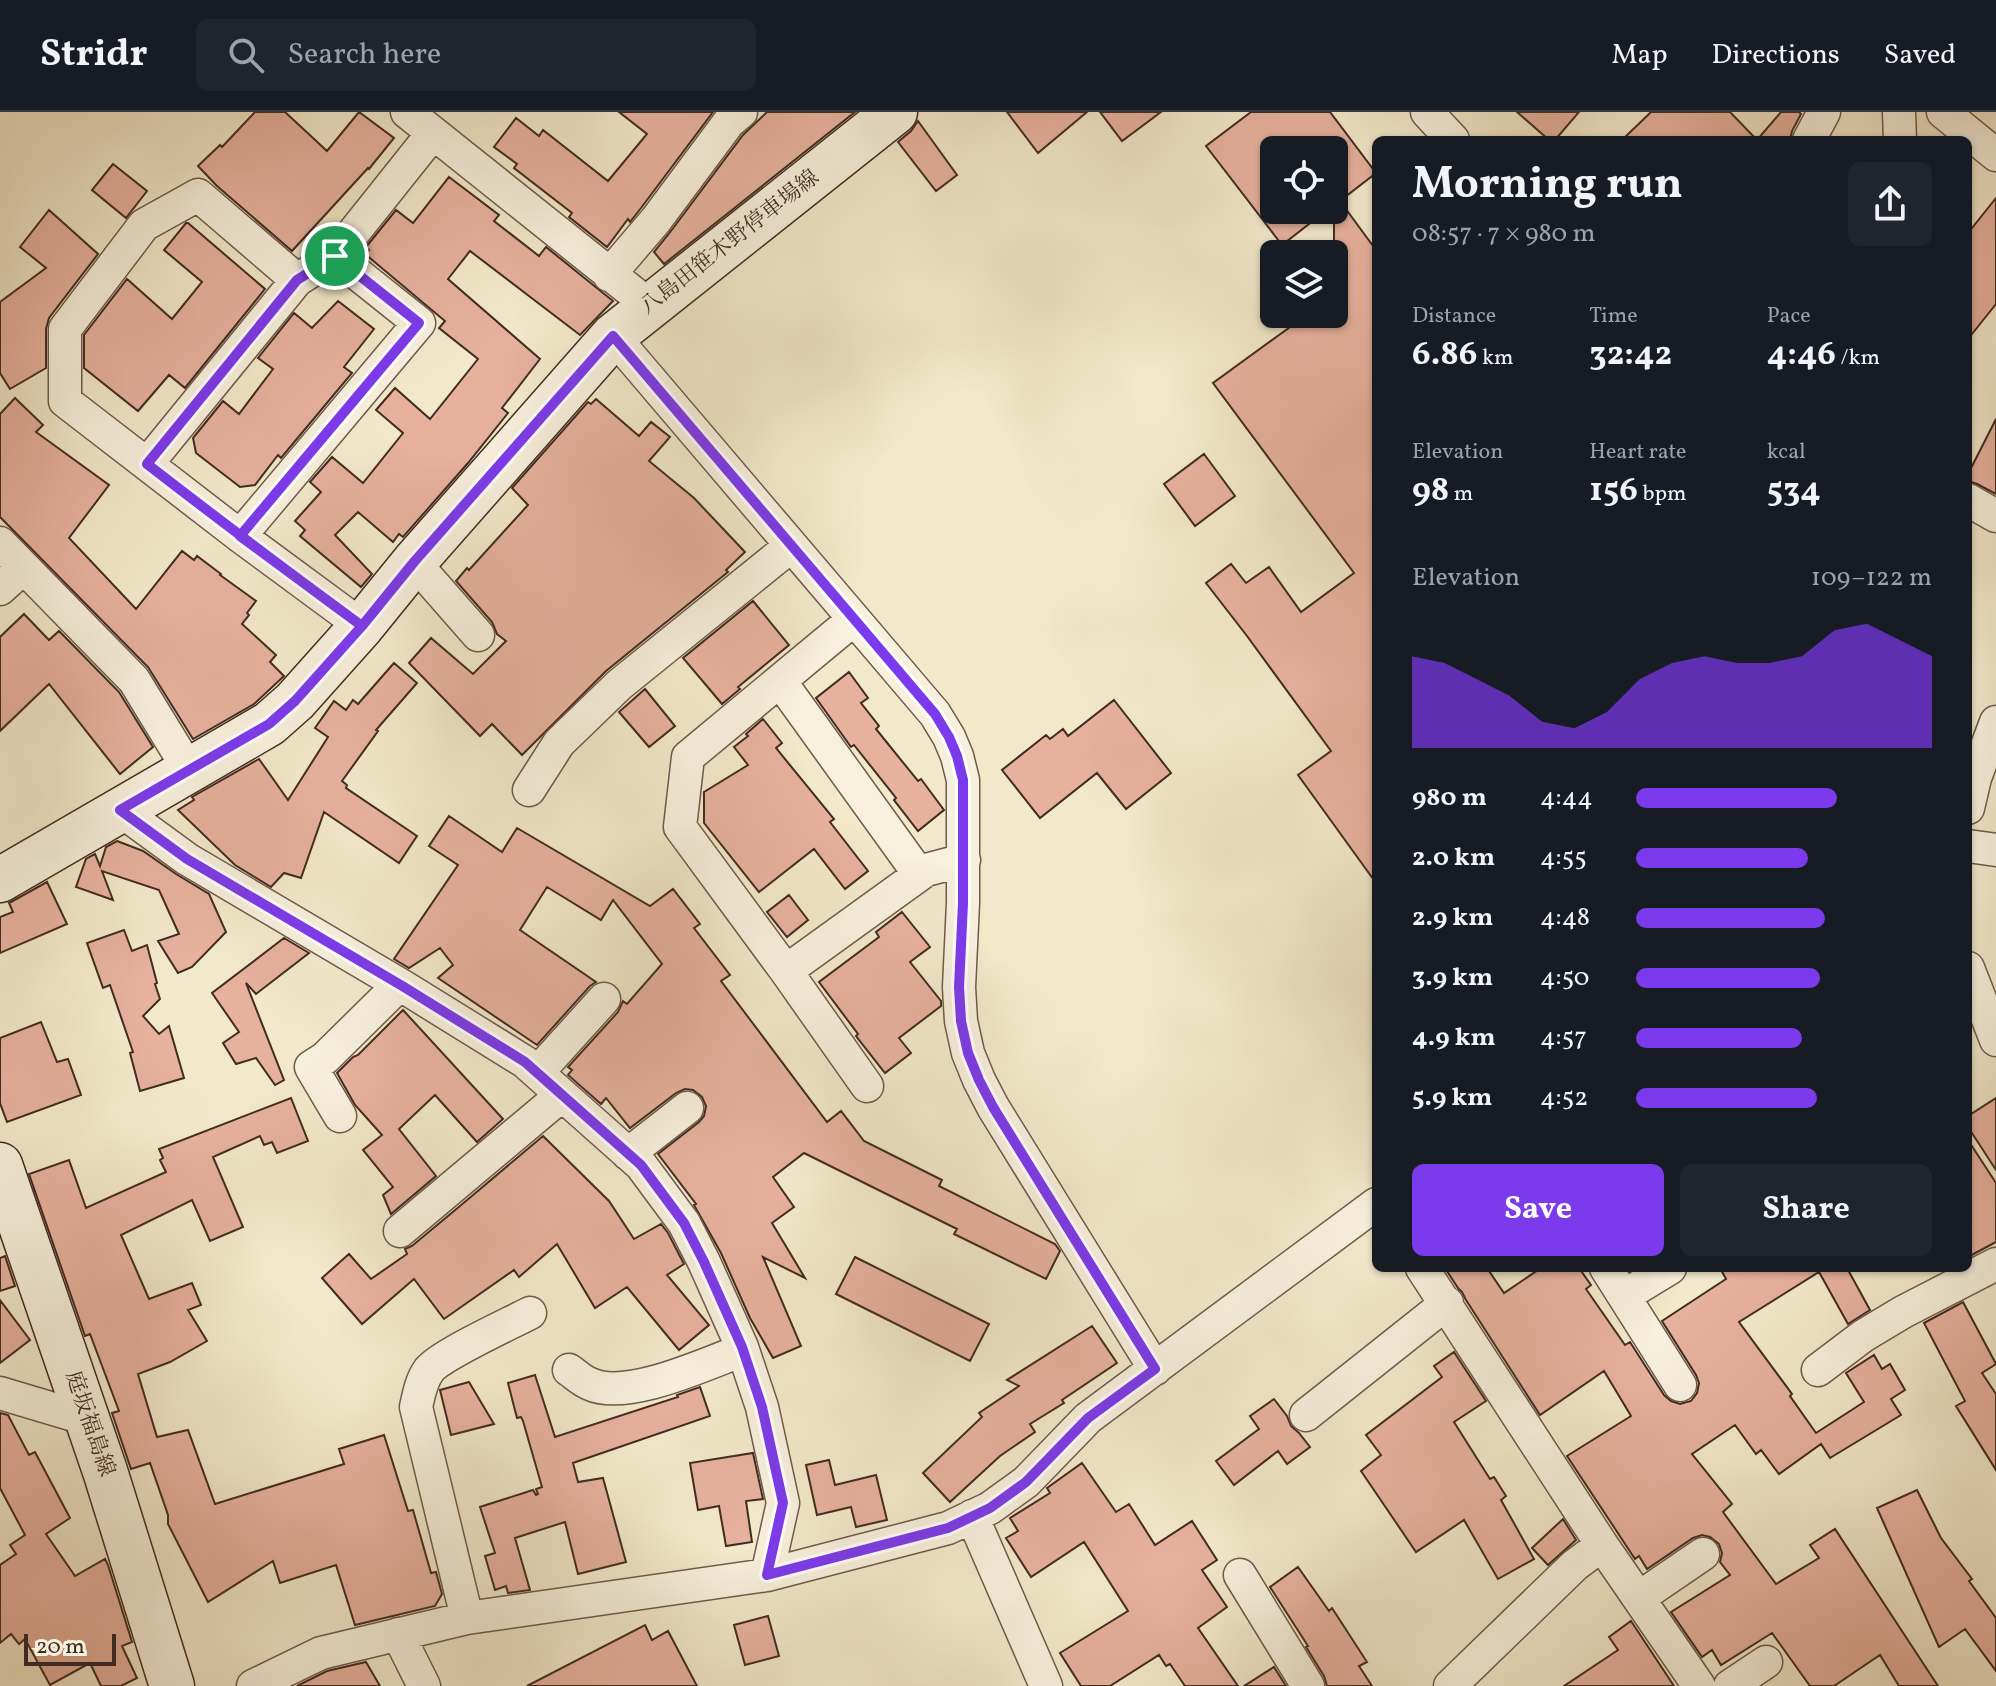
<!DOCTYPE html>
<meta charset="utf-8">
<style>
body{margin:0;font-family:Vollkorn,"Noto Serif JP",serif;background:#20242c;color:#f1f3f6;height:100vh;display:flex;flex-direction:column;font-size:30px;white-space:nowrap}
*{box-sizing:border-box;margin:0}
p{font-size:26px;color:#9ea1a6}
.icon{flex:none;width:44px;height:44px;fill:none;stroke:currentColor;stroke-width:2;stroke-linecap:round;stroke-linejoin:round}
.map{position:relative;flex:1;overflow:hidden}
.panel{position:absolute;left:1372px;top:24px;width:600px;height:1136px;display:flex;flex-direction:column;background:#171b24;border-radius:12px;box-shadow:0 2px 6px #0004}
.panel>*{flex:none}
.buttons{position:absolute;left:1260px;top:24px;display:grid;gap:16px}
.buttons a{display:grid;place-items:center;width:88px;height:88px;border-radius:12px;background:#171b24;box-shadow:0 2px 6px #0004;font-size:40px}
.scale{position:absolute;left:24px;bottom:20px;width:92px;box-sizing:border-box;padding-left:8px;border:4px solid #422b22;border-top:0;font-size:22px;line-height:28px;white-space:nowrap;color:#422b22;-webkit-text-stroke:6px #f7f0dd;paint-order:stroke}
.pin{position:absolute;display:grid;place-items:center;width:68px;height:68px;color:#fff;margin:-34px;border:4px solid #fff;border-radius:50%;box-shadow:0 2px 8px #0007}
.round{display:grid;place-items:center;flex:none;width:84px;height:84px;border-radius:12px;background:#20242c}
.overview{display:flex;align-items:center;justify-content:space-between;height:136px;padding:0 40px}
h1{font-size:44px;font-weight:700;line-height:60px}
.metrics{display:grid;grid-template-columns:repeat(3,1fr);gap:12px;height:136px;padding:8px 40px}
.metrics div{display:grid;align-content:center}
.metrics b{font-size:34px;font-weight:700}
.metrics small{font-size:22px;font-weight:400}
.metrics p{font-size:22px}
.chart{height:224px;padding:16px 40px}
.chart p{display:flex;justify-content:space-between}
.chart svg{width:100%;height:144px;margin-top:8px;fill:#7c3aed;opacity:.7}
.primary-button{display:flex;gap:16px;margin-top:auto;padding:16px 40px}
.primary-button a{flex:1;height:92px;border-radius:12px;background:#7c3aed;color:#fff;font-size:32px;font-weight:700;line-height:92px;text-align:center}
.primary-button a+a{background:#20242c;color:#f1f3f6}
ul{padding:0 40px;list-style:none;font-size:26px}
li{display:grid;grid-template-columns:128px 96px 1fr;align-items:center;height:60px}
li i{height:20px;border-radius:10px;background:#7c3aed}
header{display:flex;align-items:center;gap:48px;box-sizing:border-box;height:112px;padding:0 40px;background:#171b24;border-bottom:2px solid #363941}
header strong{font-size:38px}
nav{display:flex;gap:44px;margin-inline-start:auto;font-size:28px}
.search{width:560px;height:72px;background:#20242c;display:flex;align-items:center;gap:20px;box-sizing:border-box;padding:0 28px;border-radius:12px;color:#9ea1a6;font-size:30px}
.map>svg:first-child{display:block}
.building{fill:#e6b19d;stroke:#422b22;stroke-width:2}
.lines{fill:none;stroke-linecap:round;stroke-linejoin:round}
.minor-casing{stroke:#6e5a4c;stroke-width:35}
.secondary-casing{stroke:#422b22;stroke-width:47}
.minor{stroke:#f7f0dd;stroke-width:32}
.secondary{stroke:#f7f0dd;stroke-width:44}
.route-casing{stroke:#fff;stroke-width:16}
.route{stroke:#7c3aed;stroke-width:10}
.labels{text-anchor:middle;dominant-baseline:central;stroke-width:6;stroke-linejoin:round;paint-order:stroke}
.street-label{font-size:22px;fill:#422b22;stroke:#f7f0dd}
</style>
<header>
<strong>Stridr</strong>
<div class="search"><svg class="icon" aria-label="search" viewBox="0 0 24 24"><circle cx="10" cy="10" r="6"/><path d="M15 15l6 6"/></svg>Search here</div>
<nav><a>Map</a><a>Directions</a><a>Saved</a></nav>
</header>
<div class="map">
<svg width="1996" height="1574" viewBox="0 0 1996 1574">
<rect width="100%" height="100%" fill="#f2e8ca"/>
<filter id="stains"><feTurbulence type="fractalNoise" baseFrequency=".0025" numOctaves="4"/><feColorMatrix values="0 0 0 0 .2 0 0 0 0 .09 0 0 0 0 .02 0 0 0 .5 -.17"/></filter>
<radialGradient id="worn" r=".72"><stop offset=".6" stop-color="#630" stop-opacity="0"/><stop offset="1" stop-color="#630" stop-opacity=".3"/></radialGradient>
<path class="building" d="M255,0H285L327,39L359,0L394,26L369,57L368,56L292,139L217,74L198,54L220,33L222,35Z
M619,0H713L641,96L630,110L628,107L607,135L569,105L572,101L514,56L517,52L494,35L516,6L539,24L543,18L608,69L647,22Z
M767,0H855L664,152L654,140L671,119L743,23Z
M1007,0H1087L1038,41Z
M1100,0H1161L1122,29Z
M1251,0H1330L1376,61L1340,89L1376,138V771L1298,663L1331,639L1247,524L1206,471L1231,452L1246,471L1269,455L1301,500L1354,461L1213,271L1290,215L1280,202H1334V38H1274V98H1327L1282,133L1206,34Z
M1517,0H1579L1555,28H1549Z
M1651,0H1730L1757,28L1781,0H1799L1801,2L1792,19L1790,28H1622Z
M918,9L957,63L936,79L898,30L911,19Z
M113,52L147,79L126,106L92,78Z
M449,65L499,103L494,109L539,144L546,135L613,189L580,223L470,139L448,167L540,247L502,296L508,301L468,351L403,425L399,422L393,430L358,400L335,423L372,462L361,475L300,424L305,418L295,409L321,380L310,370L332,345L363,371L403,321L376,298L395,276L430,307L478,247L439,216L445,209L365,142L369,138L366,135L396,98L413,111Z
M1996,86V192L1968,227V121Z
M49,98L98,142L49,206L46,217V256L10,277L0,261V190L46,156L20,135Z
M186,111H188L265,177L185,276L169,263L138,299L84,256V223L127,167L172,207L202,170L164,138Z
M338,189L374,217L344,255L352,261L281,346L278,343L255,373L240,375L196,341L193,326L223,289L239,302L273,257L258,246L294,201L312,216Z
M15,286L43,313L36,320L109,373L69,426L136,497L182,439L194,448L197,444L221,462L220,463L256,489L247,501L249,503L242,512L276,543L270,550L284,564L254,592L193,627L148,555L0,405V302Z
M596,287L639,324L651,310L670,325L649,349L694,386L745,440L726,458L728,460L606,559L522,643L492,612L480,624L409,551L431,526L473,562L506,529L497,522L492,510L456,469L467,456L469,458L528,393L512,376L588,290L591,292Z
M1996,307V382L1977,372L1968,369V362Z
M1204,342L1235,384L1195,414L1164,372Z
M753,489L789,533L738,575L740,577L722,592L683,546Z
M24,502L49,528L59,519L119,580L153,635L120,662L49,572L0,619V525Z
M394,551L417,571L376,618L378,619L342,669L347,673L346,676L417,724L399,751L324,700L301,766L284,761L271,775L235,753L178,698L194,688L192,685L259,647L288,688L328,625L315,616L334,589L346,598L353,588L358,592Z
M849,560L868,586L861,591L879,614L876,617L918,669L921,667L944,698L918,719L894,688L896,686L854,633L851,635L816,586Z
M645,577L675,614L649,635L619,600Z
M1114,588L1171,661L1126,697L1097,661L1040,706L1002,658L1046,623L1050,627L1063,617L1068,624Z
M763,607L782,631L776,636L834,707L830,710L868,759L845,777L814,737L759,780L704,711V680L748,653L734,635L748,624L746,622Z
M449,704L502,740L517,716L650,794L673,777L700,812L694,816L730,863L721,869L827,1010L841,999L864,1029L942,1068L939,1074L1055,1132L1060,1139L1046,1167L954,1122L957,1117L804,1041L773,1065L794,1095L772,1111L805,1166L763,1145L801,1234L773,1246L750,1206L721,1141L694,1093L696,1092L658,1042L699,1010L704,1004L706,994L702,985L693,978L685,977L676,981L630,1016L606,986L601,992L568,963L572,958L568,955L618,900L623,889L627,892L662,852L613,788L601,808L547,775L520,818L596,870L590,874L537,933L438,866L453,853L440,836L409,856L394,847L458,753L429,734Z
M117,729L143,739L176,762L209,782L226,820L192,855L178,861L158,829L179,822L159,778L102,759L113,788L76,775L86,747L95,742L100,754L106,735Z
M47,770L67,812L0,841V805L13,800L9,791Z
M789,783L808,808L787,825L767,800Z
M902,800L930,835L910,850L941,889V894L899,926L911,941L885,961L856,924L858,922L819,870L879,825L876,820Z
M124,818L132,839L147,833L157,871L155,872L160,887L143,904L159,922L169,914L184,966L140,979L130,941L133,940L110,873L103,876L87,831Z
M284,826L309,841L256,882L246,871L284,968L275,973L256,946L236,952L223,931L239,920L212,881Z
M403,898L503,1007L477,1030L435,983L399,1017L436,1064L391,1102L383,1083L393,1075L363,1038L382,1023L355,993L337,961L353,945L358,943Z
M41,910L57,950L68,947L81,983L7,1010L0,991V926Z
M291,986L308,1029L277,1041L272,1030L264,1033L260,1024L213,1045L243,1115L210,1129L192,1088L121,1123L149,1187L192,1171L201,1193L188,1198L207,1229L170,1250L138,1262L157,1325L188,1318L215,1392L344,1352L339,1337L384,1323L408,1399L413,1398L431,1461L436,1460L442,1482L435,1494L355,1513L336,1453L280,1471L273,1449L208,1490L168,1412V1403L150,1351L131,1357L112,1301L119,1299L90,1222L85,1224L29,1062L69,1048L86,1096L166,1060L160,1048L163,1046L159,1037Z
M1996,986V1058L1968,1015V1004Z
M543,1024L609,1089L634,1127L661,1112L668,1121L684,1152L667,1163L709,1213L679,1238L627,1175L595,1196L557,1132L519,1165L514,1158L444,1207L414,1167L362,1212L322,1166L349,1142L371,1167L407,1142L405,1137L412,1134L460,1094Z
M1968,1028L1996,1071V1130L1968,1145Z
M5,1144L15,1174L0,1179V1146Z
M855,1145L989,1212L970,1249L836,1182Z
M1445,1156H1487L1504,1181L1541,1156H1579L1591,1173L1586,1177L1625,1233L1630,1230L1664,1283L1671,1289L1680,1292L1691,1289L1697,1281L1699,1271L1696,1263L1662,1209L1726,1167L1720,1156H1847L1870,1198L1848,1212L1819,1160L1739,1210L1792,1282L1790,1284L1816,1321L1864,1290L1846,1261L1874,1243L1882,1257L1890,1252L1905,1278L1891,1287L1901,1303L1830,1346L1821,1332L1779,1362L1761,1338L1756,1342L1735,1313L1692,1342L1732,1392L1723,1400L1776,1472L1819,1446L1810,1433L1835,1417L1938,1574H1899L1880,1543L1834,1574H1810L1772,1521L1721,1553L1712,1538L1702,1545L1671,1500L1730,1463L1720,1450L1722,1441L1719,1432L1710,1425L1702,1423L1693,1426L1647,1457L1639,1444L1635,1447L1567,1344L1631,1304L1604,1259L1540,1303L1466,1188L1462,1180L1458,1176Z
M0,1188L30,1228L0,1251Z
M1963,1190L1996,1252L1982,1261L1996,1282V1358L1956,1294L1965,1289L1924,1211Z
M1092,1214L1117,1251L1062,1288L1064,1291L1030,1312L1035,1320L1000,1344L950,1390L923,1361L982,1305L979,1301L1019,1274L1007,1268Z
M1454,1240L1486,1289L1454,1310L1490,1367L1494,1365L1506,1384L1501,1388L1534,1447L1498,1467L1464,1408L1416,1440L1361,1359L1381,1343L1366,1323L1442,1265L1434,1254Z
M535,1263L555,1325L678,1285L677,1283L700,1275L710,1304L573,1351L578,1370L603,1366L626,1450L578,1462L565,1410L515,1426L530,1478L508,1481L506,1474L495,1478L485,1444L495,1441L480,1395L533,1378L536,1383L538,1382L536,1377L542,1375L523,1309L521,1305L517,1306L508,1271Z
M469,1270L494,1312L451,1323L440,1278Z
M1274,1287L1287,1304L1291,1314L1299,1321L1310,1335L1287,1352L1278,1339L1234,1373L1216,1349L1259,1317L1250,1304Z
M0,1301L8,1303L29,1343L35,1340L70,1406L46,1422L75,1464L105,1447L108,1453L132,1530L122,1534L137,1566L121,1574H101L90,1551L50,1573L25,1527L19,1532L11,1522L0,1531V1453L16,1442L10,1433L25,1423L0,1376Z
M753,1341L763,1387L746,1389L752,1430L726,1434L719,1394L698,1398L690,1351Z
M829,1348L835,1373L876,1363L887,1408L856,1415L851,1395L817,1403L806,1353Z
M1082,1351L1116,1400L1129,1392L1155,1433L1192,1409L1217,1448L1202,1458L1227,1495L1198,1516L1238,1574H1185L1170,1552L1166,1554L1159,1543L1110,1574H1081L1060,1541L1128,1499L1084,1430L1031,1465L1006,1426L1018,1419L1010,1406L1050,1381L1047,1376Z
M1917,1378L1941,1426L1972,1467L1969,1469L1996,1506V1559L1965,1517L1939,1535L1877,1396Z
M1563,1407L1576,1428L1548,1453L1532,1436Z
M1298,1455L1329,1499L1332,1496L1367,1550L1359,1554L1372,1574H1327L1324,1564L1306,1535L1308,1534L1270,1475Z
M768,1504L779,1544L745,1553L734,1513Z
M1631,1509L1674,1574H1564L1618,1538L1609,1525Z
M645,1513L652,1528L668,1519L697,1574H527Z
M366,1550L380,1574H297L327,1559Z
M1274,1555L1286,1574H1244Z"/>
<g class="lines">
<defs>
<path id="minor" d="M407,0L650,194
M1427,0L1453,28
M1899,0L1900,28
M1943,0L1996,43
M1809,28L1824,0
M335,144L433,21
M609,163L656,108L729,10L741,0
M297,168L198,83L144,113L65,217V289L240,424L362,514
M613,224L935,602L949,625L957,644L963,668V791L959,875L961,909L968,941L979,968L993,995L1155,1257
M147,352L297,168L335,144L419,211L240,424
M1968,388L1996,404
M0,431L134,568L189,658
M414,450L478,523
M0,477L23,456
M853,508L688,645L680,715L786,859L867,974
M780,569L919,762
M529,678L559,631L619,573L791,434
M1968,696L1975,666L1996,610
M120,698L187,747L404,875L525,950L641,1053L684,1111L704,1150L742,1235L762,1295L783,1391L767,1463
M1968,734L1996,738
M1968,856L1996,928
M786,859L926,758L964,748
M538,960L604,887
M340,1004L311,955L325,946L399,873
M628,1042L687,996
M400,1119L562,983
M1422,1156L1602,1433L1699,1574
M1606,1156L1680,1273
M1624,1184L1670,1156
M569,1258C575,1262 582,1269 590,1272C627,1289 705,1252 743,1238
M1818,1258L1863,1224L1903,1200L1996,1152
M0,1281L87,1307
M1306,1303L1447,1191
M972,1404L1046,1574
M1240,1463L1308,1574
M1640,1485L1703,1442
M467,1506L416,1295C419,1282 421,1269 429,1258C441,1243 509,1212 530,1201
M398,1522L424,1574
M253,1574L321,1541L467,1506L767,1463L948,1416L990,1396L1026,1370L1088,1306L1376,1092
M1450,1574L1575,1453L1602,1433
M1730,1574L1766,1550"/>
<path id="secondary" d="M0,768L269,612L295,589L362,514L414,450L613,224L895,0
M0,1053L105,1359L172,1574"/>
</defs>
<use href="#minor" class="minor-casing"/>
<use href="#secondary" class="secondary-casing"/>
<use href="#minor" class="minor"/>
<use href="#secondary" class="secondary"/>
</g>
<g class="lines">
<defs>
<path id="route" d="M335,144L419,211L240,424L362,514L295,589L269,612L120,698L187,747L404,875L525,950L641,1053L684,1111L704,1150L742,1235L762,1295L783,1391L767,1463L948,1416L990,1396L1026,1370L1088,1306L1155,1257L993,995L979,968L968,941L961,909L959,875L963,791V668L957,644L949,625L935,602L613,224L414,450L362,514C290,461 218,407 147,352L297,168L335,144"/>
</defs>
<use href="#route" class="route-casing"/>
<use href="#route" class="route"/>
</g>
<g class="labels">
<g class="street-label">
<text transform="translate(730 131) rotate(-38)">八島田笹木野停車場線</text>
<text transform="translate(89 1312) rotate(71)">庭坂福島線</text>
</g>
</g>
<rect width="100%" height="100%" filter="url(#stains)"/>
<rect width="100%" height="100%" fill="url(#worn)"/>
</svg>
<div class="buttons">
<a><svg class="icon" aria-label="locate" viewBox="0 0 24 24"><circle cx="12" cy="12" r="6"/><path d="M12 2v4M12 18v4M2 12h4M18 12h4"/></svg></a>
<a><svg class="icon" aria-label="layers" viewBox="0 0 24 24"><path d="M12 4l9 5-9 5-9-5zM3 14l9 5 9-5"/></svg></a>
</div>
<div class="scale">20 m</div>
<div class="pin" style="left:335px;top:144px;background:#1e9e55"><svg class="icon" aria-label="arrive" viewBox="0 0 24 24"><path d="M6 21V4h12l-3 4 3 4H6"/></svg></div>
<section class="panel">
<div class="overview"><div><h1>Morning run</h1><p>08:57 · 7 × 980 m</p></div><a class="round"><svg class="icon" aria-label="share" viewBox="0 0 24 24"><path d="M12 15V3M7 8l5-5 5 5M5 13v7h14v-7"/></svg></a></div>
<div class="metrics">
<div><p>Distance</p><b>6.86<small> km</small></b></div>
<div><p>Time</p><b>32:42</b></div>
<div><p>Pace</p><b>4:46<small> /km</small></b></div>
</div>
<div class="metrics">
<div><p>Elevation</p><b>98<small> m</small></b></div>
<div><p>Heart rate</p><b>156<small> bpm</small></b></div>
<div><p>kcal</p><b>534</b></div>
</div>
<div class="chart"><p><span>Elevation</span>109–122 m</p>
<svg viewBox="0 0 160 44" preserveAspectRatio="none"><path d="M0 44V16L10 18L20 23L30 28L40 36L50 38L60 33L70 23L80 18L90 16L100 18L110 18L120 16L130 8L140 6L150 11L160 16V44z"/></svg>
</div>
<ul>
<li><b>980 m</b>4:44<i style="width:68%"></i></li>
<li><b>2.0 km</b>4:55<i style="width:58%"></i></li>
<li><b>2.9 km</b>4:48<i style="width:64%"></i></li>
<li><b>3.9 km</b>4:50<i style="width:62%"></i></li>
<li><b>4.9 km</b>4:57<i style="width:56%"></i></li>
<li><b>5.9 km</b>4:52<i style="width:61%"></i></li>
</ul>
<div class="primary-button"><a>Save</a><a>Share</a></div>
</section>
</div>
